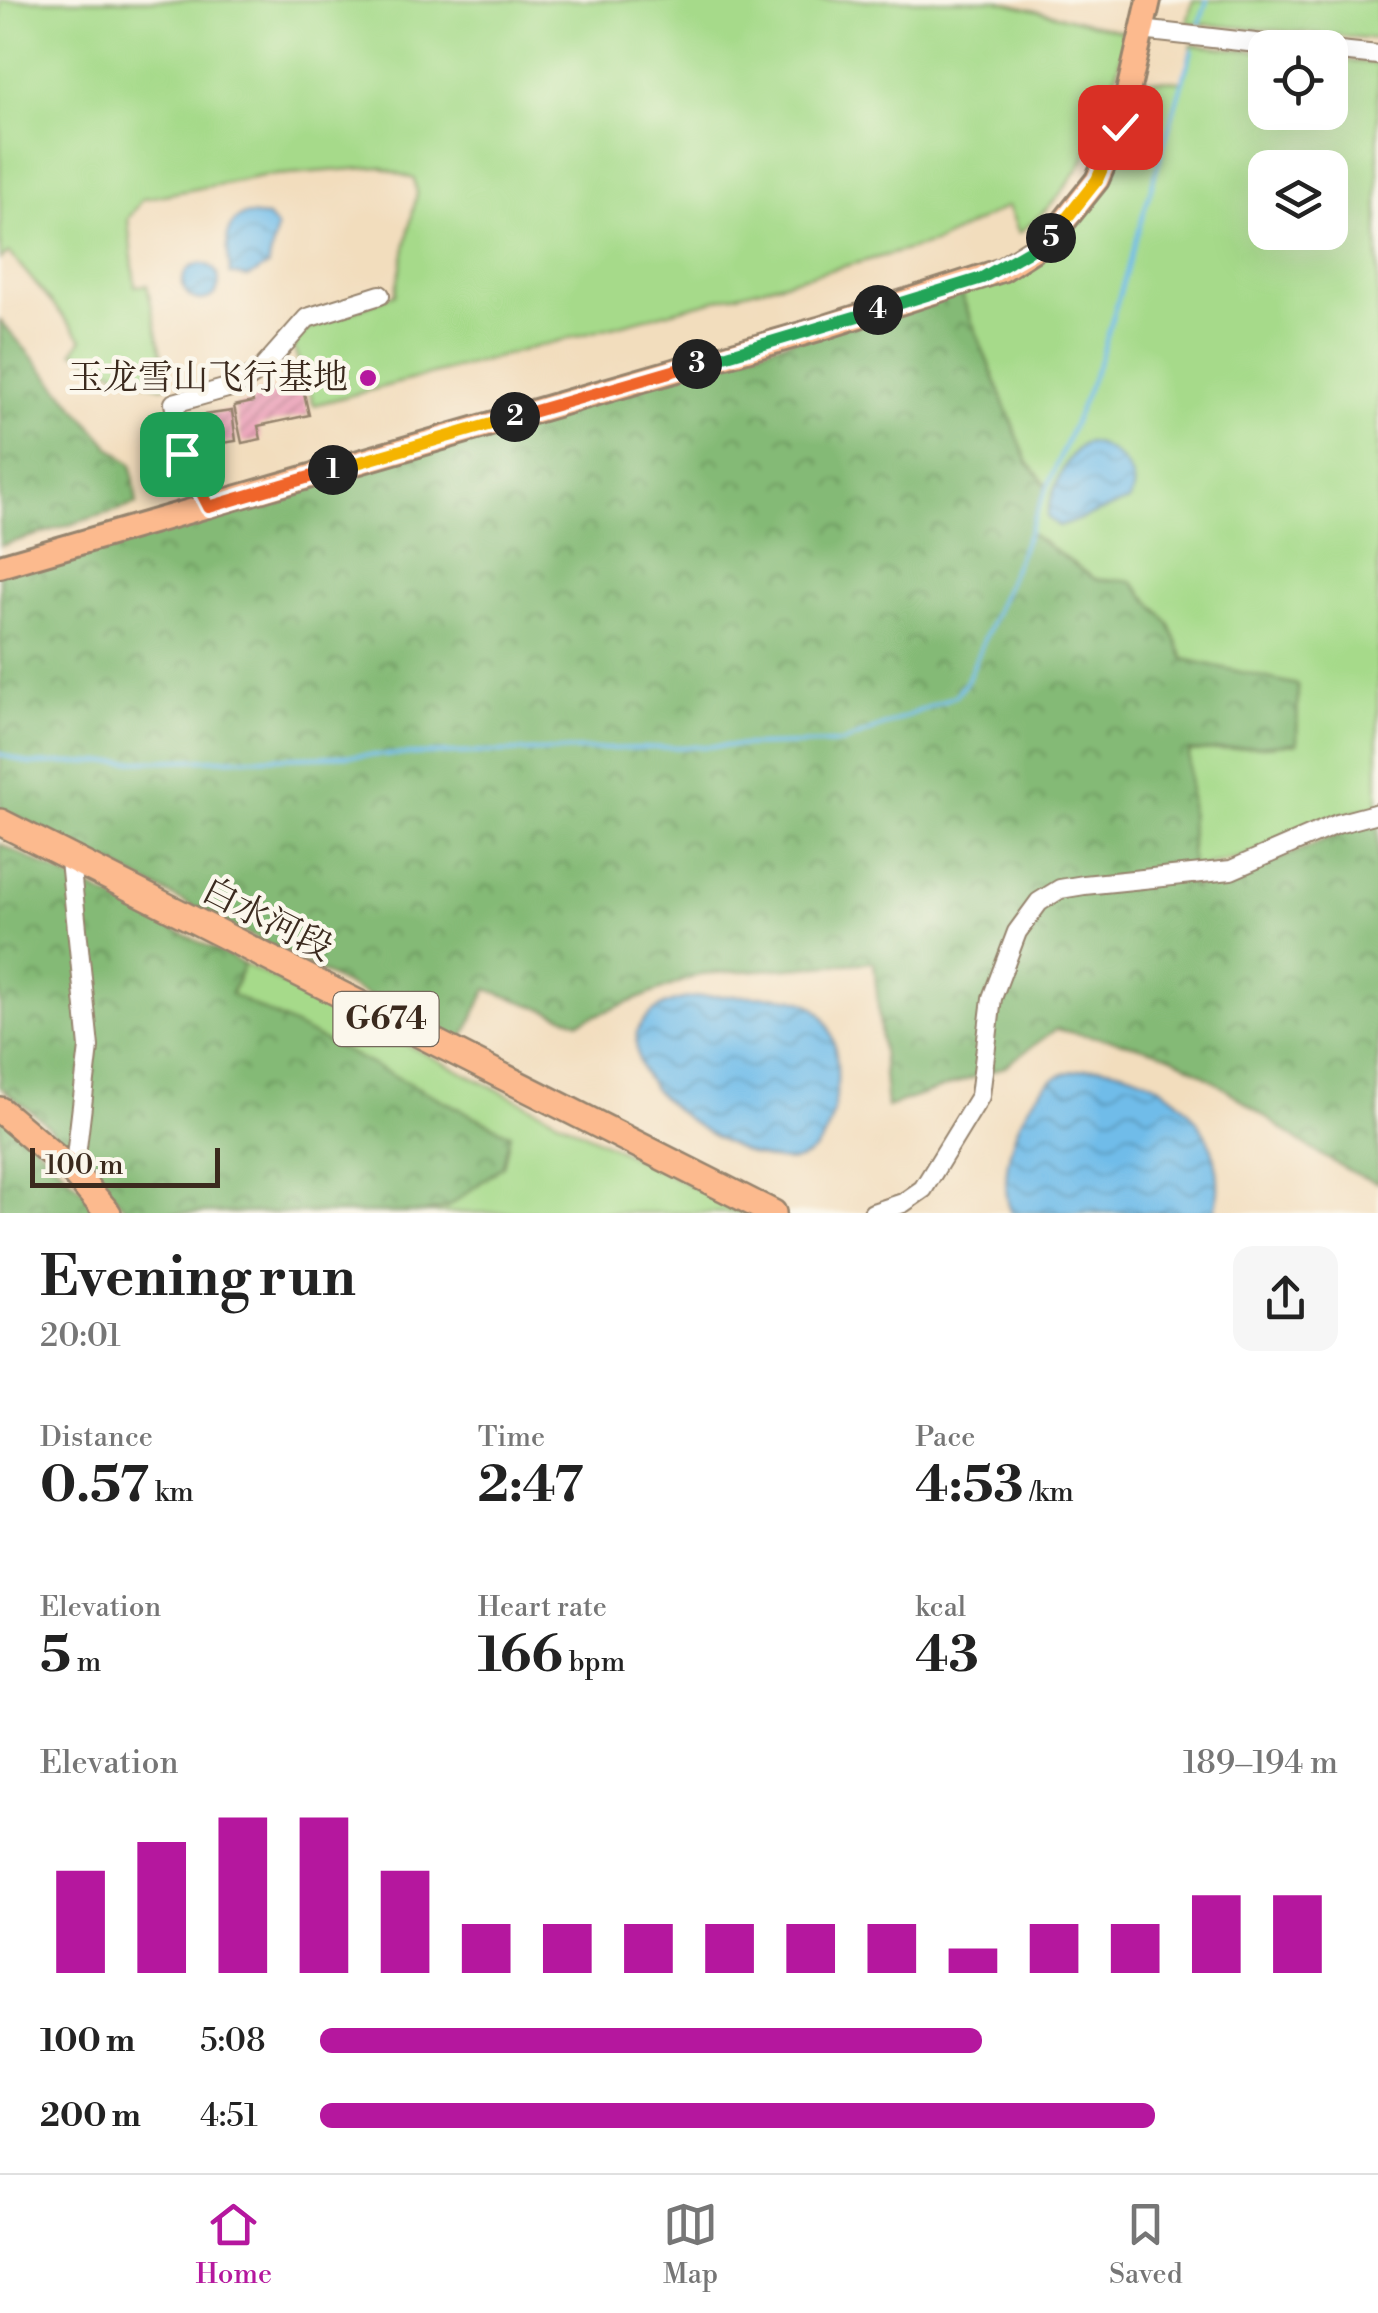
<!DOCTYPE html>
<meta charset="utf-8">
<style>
body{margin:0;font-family:"Libre Bodoni","Noto Serif SC",serif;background:#f6f6f6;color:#222;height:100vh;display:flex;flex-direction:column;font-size:38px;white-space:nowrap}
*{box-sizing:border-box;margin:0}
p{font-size:32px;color:#767676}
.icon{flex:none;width:55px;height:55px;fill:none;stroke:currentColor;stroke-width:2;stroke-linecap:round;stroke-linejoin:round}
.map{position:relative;height:1213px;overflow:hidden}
.drawer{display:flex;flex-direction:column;background:#fff;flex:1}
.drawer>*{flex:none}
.fabs{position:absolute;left:1248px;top:30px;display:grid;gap:20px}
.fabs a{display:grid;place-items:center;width:100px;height:100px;border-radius:20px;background:#fff;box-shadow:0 10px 40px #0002;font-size:50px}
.scale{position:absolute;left:30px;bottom:25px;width:190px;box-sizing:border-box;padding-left:10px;border:5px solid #3b2a1e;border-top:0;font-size:28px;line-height:35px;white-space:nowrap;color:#3b2a1e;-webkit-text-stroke:8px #fbf7ec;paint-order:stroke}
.pin{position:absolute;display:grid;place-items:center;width:85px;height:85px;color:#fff;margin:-42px;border-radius:20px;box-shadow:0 5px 15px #0006}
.km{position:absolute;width:50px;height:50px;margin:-25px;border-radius:50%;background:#222;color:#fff;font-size:28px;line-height:50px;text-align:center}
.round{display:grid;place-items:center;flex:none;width:105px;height:105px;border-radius:20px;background:#f6f6f6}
.summary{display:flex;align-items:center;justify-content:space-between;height:170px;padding:0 40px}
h1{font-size:55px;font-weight:800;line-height:75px}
.figures{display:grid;grid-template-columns:repeat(3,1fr);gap:15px;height:170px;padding:10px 40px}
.figures div{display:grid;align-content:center}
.figures b{font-size:50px;font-weight:800}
.figures small{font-size:28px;font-weight:400}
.figures p{font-size:28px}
.chart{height:280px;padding:20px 40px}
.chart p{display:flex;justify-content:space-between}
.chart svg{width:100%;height:180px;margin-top:10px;stroke:#b5179e;stroke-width:6}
ul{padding:0 40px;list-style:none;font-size:32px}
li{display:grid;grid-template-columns:160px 120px 1fr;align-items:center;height:75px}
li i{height:25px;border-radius:12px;background:#b5179e}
.dock{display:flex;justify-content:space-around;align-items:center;height:140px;border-top:2px solid #e0e0e0;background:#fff;font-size:28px;color:#767676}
.dock a{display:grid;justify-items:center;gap:5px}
.dock .selected{color:#b5179e}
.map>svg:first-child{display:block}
.green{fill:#a6da8a;stroke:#708254;stroke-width:2.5;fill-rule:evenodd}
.forest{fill:url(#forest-crowns);stroke:#60724a;stroke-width:2.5}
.water{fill:url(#water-waves);stroke:#557384;stroke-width:2.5}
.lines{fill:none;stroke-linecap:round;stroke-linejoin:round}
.stream{stroke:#6fbce9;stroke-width:4}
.building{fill:url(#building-hatch)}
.minor-casing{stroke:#96846e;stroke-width:22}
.major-casing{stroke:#96846e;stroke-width:28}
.highway-casing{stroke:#96846e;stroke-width:30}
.minor{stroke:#fff;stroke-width:18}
.major{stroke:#fcba8e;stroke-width:22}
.highway{stroke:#fcba8e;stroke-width:25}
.split-1-casing{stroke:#fff;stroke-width:20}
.split-2-casing{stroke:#fff;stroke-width:20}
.split-3-casing{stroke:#fff;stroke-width:20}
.split-4-casing{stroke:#fff;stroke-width:20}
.split-5-casing{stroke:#fff;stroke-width:20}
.split-6-casing{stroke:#fff;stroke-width:20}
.split-1{stroke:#f0652b;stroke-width:12}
.split-2{stroke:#f5b400;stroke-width:12}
.split-3{stroke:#f0652b;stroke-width:12}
.split-4{stroke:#22a559;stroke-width:12}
.split-5{stroke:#22a559;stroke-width:12}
.split-6{stroke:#f5b400;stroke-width:12}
.poi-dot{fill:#b5179e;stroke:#fbf7ec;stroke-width:4}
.labels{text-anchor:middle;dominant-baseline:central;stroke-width:9;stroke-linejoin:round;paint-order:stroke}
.shield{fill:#fbf7ec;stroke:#75685c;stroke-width:2.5}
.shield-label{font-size:32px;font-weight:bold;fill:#3b2a1e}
.poi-label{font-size:35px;fill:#3b2a1e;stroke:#fbf7ec;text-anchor:end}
.street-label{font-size:35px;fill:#3b2a1e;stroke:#fbf7ec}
</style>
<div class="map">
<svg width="1378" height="1213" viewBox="0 0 1378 1213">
<defs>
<pattern id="forest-crowns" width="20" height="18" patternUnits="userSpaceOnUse" patternTransform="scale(2.5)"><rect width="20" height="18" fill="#84ba76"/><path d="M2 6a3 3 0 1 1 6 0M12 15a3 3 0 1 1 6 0" fill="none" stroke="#6d9760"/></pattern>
<pattern id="water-waves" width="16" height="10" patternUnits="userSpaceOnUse" patternTransform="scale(2.5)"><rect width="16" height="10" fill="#6fbce9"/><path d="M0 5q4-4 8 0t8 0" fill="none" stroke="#5c99bc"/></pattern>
<pattern id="building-hatch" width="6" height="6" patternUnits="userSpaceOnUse" patternTransform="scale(2.5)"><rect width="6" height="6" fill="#eb9fb7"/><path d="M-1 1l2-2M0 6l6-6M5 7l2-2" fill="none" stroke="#c08294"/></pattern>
</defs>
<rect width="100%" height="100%" fill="#fbf7ec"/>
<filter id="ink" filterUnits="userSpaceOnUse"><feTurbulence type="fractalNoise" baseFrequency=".01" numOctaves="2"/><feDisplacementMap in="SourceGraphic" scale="20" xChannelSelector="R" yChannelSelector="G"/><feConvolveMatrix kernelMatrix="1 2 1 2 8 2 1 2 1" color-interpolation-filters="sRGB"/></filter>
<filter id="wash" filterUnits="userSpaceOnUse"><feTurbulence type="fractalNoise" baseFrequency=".0048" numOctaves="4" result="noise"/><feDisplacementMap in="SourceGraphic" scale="40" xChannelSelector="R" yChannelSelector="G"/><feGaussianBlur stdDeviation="2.25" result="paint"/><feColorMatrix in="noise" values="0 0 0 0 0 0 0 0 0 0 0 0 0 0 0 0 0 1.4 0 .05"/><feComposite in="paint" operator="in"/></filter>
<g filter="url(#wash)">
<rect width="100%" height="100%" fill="#f2ddbd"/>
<path class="green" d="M0,0H996L1128,33C1103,117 1092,177 1019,233L1008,206L937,242L314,405L293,346L306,330L395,294L417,193L414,179L380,167L263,176L143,199L128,219L135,286L147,285L168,382L162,387L115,372L73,352L82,339L9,252L0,259Z
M1193,0H1378V39L1187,23Z
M1192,45L1265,52V112H1330V59L1378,64V806L1316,822L1242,858L1191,869L1189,752L1296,743L1184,659L1169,623L1131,581L1095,579L1028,532L1047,485L1028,464L960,292L1048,245L1105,176L1143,80L1183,81ZM1265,168H1330V232H1265Z
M244,964L746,1213H422L446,1208L231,994Z"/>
<path class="forest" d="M960,292L1028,463L1047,485L1028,532L1095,579L1131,581L1169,623L1184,659L1298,685L1297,743L1189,752L1192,887C1257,876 1315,839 1378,820V1183C1306,1157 1249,1098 1182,1062C1144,1042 1098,1039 1056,1029L1004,1067L887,1107L874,962L701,974L579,1022L487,989L461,1043L0,808V566Z
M0,320L110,447L132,465L137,504L0,546Z
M0,844L244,964L231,994L510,1134L503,1166L446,1208L422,1213H130L41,1119L0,1087Z
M0,1111L107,1213H0Z"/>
<path class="water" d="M245,215L268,217L277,228L268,266L248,277L230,274C229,252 219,225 245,215Z
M183 282a18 18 0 1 1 36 0a18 18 0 1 1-36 0Z
M1086,443C1111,443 1147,477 1128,501L1059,527L1047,517C1050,497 1066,452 1086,443Z
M751,996C769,997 796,995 812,1006C848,1029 844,1130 810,1154C772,1182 671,1116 650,1083C639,1068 635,1051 637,1032C658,989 710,997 751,996Z
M1100,1067C1174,1074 1233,1138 1215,1213H1011C997,1173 1016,1112 1048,1083C1062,1071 1083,1069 1100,1067Z"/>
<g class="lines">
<path class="stream" d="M1200,23L1207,0
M0,754L30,764L842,743L955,696L967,681L1100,360L1192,50"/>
</g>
<g id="blocks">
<path class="building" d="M302,384L309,415L258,426L261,439L242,443L234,406L253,402L252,395Z
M232,411L236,441L187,448L182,418Z"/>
</g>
</g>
<g filter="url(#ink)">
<use href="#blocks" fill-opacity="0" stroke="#96846e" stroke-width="2.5"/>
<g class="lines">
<defs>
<path id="minor" d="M1141,30L1301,48
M1330,50L1378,55
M209,507L183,454L174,403L238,385L262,369L307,318L380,295
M70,860L89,1047L74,1173
M873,1213L903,1203L923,1189L980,1096L992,998L1017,932L1039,902L1060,889L1084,885L1231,870L1337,824L1378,813"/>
<path id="major" d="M0,566L819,329L1002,270L1049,240L1097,180L1120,127L1149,0"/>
<path id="highway" d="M0,822L773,1213
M0,1110L74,1173L108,1213"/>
</defs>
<use href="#minor" class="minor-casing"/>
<use href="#major" class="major-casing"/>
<use href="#highway" class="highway-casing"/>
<use href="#minor" class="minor"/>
<use href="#major" class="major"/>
<use href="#highway" class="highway"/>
</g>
</g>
<g class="lines" filter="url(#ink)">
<defs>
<path id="split-1" d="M182,454L209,507L333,470"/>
<path id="split-2" d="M333,470L515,417"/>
<path id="split-3" d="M515,417L697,364"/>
<path id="split-4" d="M697,364L878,310"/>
<path id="split-5" d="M878,310L982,278L1051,238"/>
<path id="split-6" d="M1051,238L1097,180L1120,127"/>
</defs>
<use href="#split-1" class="split-1-casing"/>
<use href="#split-2" class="split-2-casing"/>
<use href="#split-3" class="split-3-casing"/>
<use href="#split-4" class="split-4-casing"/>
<use href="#split-5" class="split-5-casing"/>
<use href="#split-6" class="split-6-casing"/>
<use href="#split-1" class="split-1"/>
<use href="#split-2" class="split-2"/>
<use href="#split-3" class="split-3"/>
<use href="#split-4" class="split-4"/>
<use href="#split-5" class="split-5"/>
<use href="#split-6" class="split-6"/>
</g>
<circle class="poi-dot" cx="368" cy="378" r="10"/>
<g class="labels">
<rect class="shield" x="333.5" y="992" width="105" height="54" rx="8"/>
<g class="shield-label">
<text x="386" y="1019">G674</text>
</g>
<g class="poi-label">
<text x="348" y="378">玉龙雪山飞行基地</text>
</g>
<g class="street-label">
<text transform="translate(267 920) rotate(27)">白水河段</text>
</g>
</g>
</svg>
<div class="fabs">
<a><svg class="icon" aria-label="locate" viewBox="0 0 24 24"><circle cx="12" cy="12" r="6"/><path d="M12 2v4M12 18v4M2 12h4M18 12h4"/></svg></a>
<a><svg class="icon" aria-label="layers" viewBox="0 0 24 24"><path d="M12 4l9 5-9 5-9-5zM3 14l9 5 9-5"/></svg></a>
</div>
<div class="scale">100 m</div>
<div class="pin" style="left:182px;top:454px;background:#1e9e55"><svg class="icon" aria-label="arrive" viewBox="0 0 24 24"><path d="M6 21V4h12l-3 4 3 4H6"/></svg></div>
<div class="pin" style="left:1120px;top:127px;background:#d93025"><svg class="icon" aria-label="check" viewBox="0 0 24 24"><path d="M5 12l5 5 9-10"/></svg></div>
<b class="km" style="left:333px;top:470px">1</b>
<b class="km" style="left:515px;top:417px">2</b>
<b class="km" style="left:697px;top:364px">3</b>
<b class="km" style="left:878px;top:310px">4</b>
<b class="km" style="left:1051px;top:238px">5</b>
</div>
<section class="drawer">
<div class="summary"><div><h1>Evening run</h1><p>20:01</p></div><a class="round"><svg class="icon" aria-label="share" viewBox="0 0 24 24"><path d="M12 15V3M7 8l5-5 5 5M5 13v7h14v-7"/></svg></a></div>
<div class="figures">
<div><p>Distance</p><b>0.57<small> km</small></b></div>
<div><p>Time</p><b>2:47</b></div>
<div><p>Pace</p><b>4:53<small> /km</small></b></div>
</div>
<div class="figures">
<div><p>Elevation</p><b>5<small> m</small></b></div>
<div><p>Heart rate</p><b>166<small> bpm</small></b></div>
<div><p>kcal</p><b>43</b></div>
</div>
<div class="chart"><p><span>Elevation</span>189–194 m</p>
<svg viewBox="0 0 160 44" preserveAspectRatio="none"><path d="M5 44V19M15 44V12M25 44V6M35 44V6M45 44V19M55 44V32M65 44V32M75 44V32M85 44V32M95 44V32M105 44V32M115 44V38M125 44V32M135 44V32M145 44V25M155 44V25"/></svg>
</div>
<ul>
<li><b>100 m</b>5:08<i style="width:65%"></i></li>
<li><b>200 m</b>4:51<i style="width:82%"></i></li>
</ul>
</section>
<nav class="dock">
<a class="selected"><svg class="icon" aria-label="home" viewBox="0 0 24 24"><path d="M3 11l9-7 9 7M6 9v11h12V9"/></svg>Home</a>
<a><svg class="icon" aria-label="map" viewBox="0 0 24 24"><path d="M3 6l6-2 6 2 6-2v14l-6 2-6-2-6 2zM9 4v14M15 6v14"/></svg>Map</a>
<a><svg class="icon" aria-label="saved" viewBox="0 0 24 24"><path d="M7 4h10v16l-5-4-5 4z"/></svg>Saved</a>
</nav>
